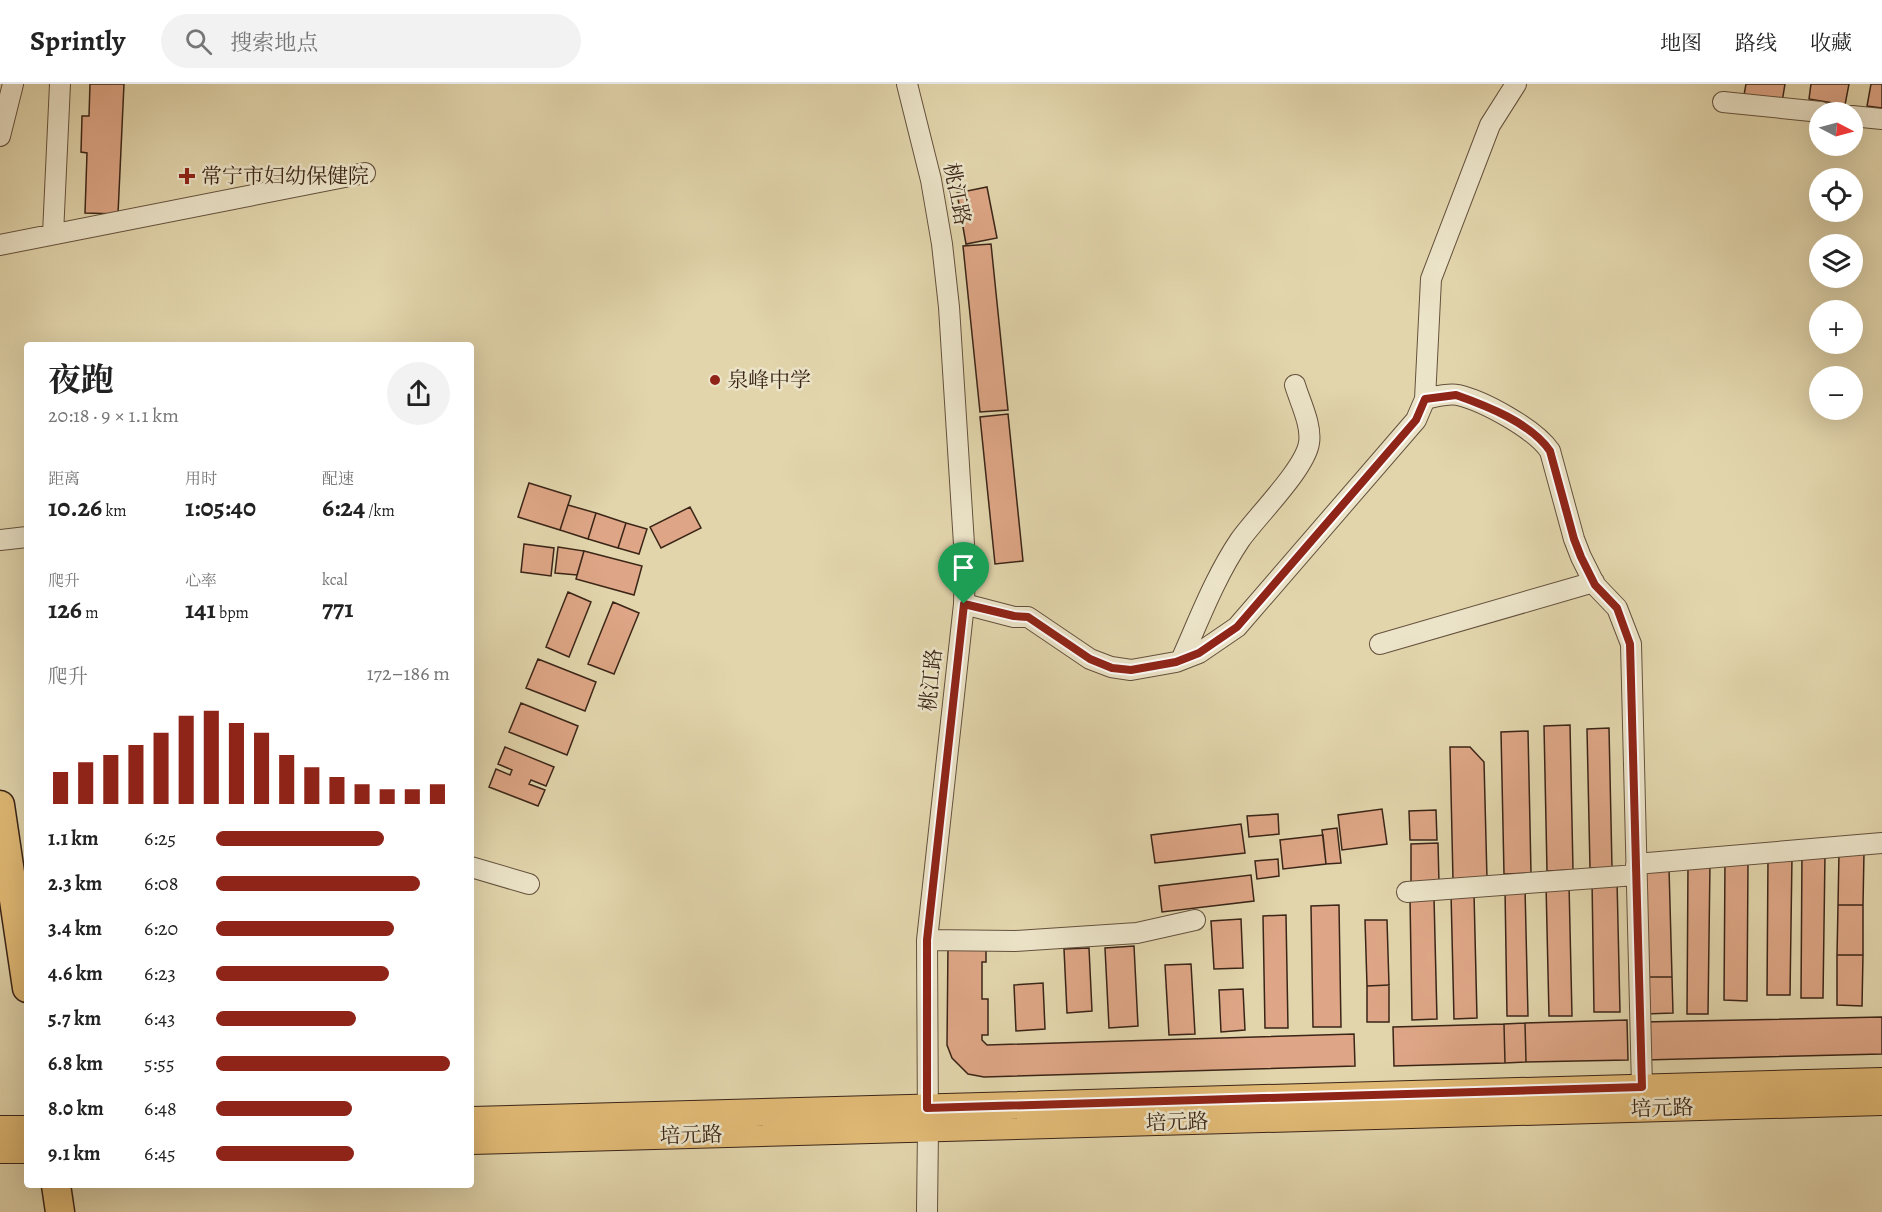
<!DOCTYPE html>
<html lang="zh">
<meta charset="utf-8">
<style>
body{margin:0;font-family:Alegreya,"Noto Serif SC",serif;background:#f2f2f2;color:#222;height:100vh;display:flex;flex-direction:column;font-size:22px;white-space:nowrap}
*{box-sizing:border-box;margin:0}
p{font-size:20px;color:#767676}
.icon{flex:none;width:33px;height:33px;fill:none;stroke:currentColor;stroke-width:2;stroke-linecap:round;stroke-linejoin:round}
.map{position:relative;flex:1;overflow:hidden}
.details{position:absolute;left:24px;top:258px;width:450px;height:846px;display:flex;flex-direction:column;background:#fff;border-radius:6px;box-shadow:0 6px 24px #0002}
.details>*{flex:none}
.needle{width:39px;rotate:96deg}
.controls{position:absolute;left:1809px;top:18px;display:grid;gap:12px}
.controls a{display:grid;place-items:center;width:54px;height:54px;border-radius:50%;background:#fff;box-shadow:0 6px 24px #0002;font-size:30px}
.pin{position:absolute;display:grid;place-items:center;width:51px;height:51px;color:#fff;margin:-62px -26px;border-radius:50% 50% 50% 0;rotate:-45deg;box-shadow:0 0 6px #0007}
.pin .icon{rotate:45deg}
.round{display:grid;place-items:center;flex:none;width:63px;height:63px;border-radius:32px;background:#f2f2f2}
.headline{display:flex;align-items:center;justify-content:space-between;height:102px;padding:0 24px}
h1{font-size:33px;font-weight:700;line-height:45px}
.figures{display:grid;grid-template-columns:repeat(3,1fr);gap:9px;height:102px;padding:6px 24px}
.figures div{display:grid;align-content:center}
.figures b{font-size:26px;font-weight:700}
.figures small{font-size:16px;font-weight:400}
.figures p{font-size:16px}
.chart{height:168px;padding:12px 24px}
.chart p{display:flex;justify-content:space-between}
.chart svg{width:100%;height:108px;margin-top:6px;stroke:#8f2418;stroke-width:6}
ul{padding:0 24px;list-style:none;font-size:20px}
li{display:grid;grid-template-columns:96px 72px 1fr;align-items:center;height:45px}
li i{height:15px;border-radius:8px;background:#8f2418}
header{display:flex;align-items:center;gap:36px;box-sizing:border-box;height:84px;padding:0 30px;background:#fff;border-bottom:2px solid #e0e0e0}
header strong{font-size:28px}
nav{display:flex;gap:33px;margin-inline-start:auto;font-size:21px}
.search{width:420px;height:54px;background:#f2f2f2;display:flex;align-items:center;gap:15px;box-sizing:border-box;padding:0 21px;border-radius:33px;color:#767676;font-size:22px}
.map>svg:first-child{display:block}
.building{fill:#dea686;stroke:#3a2517;stroke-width:1.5}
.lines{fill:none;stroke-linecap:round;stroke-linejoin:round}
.minor-casing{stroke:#64513c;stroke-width:22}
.major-casing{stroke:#3a2517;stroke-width:28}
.highway-casing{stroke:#3a2517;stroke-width:31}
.minor{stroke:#ece4c9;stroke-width:20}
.major{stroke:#e1ba76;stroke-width:26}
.highway{stroke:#e1ba76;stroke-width:28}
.route-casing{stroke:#fff;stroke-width:12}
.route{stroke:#8f2418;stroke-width:8}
.poi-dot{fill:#8f2418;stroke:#ece4c9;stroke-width:2}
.labels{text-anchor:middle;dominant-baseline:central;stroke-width:5;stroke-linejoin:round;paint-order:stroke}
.poi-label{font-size:21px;fill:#3a2517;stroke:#ece4c9;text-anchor:start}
.street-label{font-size:21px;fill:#3a2517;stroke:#ece4c9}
</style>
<header>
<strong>Sprintly</strong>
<div class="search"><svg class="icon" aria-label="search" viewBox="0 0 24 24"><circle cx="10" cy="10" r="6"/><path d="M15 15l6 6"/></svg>搜索地点</div>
<nav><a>地图</a><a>路线</a><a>收藏</a></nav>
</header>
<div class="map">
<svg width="1882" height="1128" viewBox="0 0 1882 1128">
<rect width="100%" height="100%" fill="#e2d5ac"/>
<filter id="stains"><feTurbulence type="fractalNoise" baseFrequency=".00333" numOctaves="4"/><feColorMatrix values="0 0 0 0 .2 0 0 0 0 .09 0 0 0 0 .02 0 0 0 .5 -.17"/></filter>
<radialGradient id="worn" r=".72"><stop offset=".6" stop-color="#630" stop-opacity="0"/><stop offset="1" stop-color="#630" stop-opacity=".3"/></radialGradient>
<path class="building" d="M90,0H124L118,130L85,129L87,69L81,68L82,32H89Z
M1746,0H1785L1782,18L1744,11Z
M1811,0H1849L1845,21L1809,15Z
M1871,0H1882V24L1867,22Z
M987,103L997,154L966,160L957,109Z
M991,160L1008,326L980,328L963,162Z
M1008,330L1023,477L995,480L980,333Z
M529,399L571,412L560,446L518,433Z
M568,421L596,429L588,455L560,446Z
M690,423L701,444L661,464L650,443Z
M596,429L626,439L618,464L588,455Z
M626,439L647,445L639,470L618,464Z
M524,460L554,464L551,492L521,488Z
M558,463L584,467L577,491L555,489Z
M584,467L642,482L634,511L576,495Z
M568,508L591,518L569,573L546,563Z
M613,518L639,529L614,590L588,580Z
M538,575L596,598L585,627L526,604Z
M521,619L578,642L567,671L509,648Z
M1570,641L1573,786L1547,787L1544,642Z
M1609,644L1612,784H1590L1587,645Z
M1528,647L1531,789L1504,790L1501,648Z
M505,663L554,683L546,702L531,696L529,700L545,706L538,722L489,703L496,685L510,691L512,686L498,680Z
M1450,663H1470L1484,678L1487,795L1453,796Z
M1382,725L1387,760L1342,766L1338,731Z
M1436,726L1437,756H1410L1409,727Z
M1278,730L1279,750L1249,753L1247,732Z
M1241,740L1245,769L1155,779L1151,751Z
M1337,744L1341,779L1326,780L1322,746Z
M1323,751L1326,780L1283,785L1280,756Z
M1438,759L1439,799H1411V760Z
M1839,768H1864L1863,821H1838Z
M1802,769L1825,770L1823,914H1801Z
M1768,773H1792L1790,911H1767Z
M1278,775L1279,792L1257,795L1255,777Z
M1725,777L1748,778L1747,917L1724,916Z
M1688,779H1710L1708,930H1687Z
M1669,784L1672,893H1644L1641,785Z
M1251,791L1254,817L1162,828L1159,802Z
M1592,796H1617L1620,928H1594Z
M1546,800H1569L1572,932H1549Z
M1525,804L1528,932H1507L1505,805Z
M1451,809H1474L1477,934L1454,935Z
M1410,814H1434L1437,935L1412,936Z
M1339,821L1341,943H1313L1311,822Z
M1838,821H1863V871H1837Z
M1286,831L1288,944H1265L1263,832Z
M1241,835L1243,884L1214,885L1211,837Z
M1365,836H1387L1389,901L1367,902Z
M948,861H986V878H982V915H988V951H982V956L987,961L1354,950L1355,982L984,993L968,990L952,974L947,961Z
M1134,862L1138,942L1109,944L1105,864Z
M1089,864L1092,927L1067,929L1064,865Z
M1837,871H1863L1862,922L1837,921Z
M1191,880L1195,950L1169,951L1165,881Z
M1644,893H1672L1673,929L1645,930Z
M1043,899L1045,945L1016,947L1014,901Z
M1389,901V938H1367V902Z
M1243,905L1245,946L1221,948L1219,906Z
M1882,933V970L1644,976L1643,938Z
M1627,936L1628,976L1526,978L1525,939Z
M1525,939L1526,978L1505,979L1504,940Z
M1504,940L1505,979L1394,982L1393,943Z"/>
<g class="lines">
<defs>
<path id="minor" d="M907,0L931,96L942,160L949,223L965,476L964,520L927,856L928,1045L927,1128
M1723,18L1821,28
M1852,32L1882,35
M0,52L13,0
M53,150L60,0
M0,161L365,89
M1425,315C1435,313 1447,309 1458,311C1484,317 1535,345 1550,367L1574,455L1581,473L1595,501L1617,524L1631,560L1642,1003
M0,456L27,453
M964,520L1014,533H1028L1090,575L1111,583L1131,586L1176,578L1199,569L1237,543L1416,336L1425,315L1431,195L1490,41L1516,0
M1380,560L1594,498
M1181,576C1199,536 1215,493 1240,456C1257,432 1305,385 1309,359C1312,341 1300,318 1295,301
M1636,780L1882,759
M471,783L529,800
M1407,808L1636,791
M927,856L1015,857L1137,849L1195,836"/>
<path id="major" d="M471,1036L1882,997
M0,1045H27
M471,1057L1882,1018
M0,1066H27"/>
<path id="highway" d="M0,721L27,904
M56,1101L60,1128"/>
</defs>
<use href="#minor" class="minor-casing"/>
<use href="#major" class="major-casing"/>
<use href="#highway" class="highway-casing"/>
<use href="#minor" class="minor"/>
<use href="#major" class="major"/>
<use href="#highway" class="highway"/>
</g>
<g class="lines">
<defs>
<path id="route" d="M1456,311C1487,322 1531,339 1550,367L1574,455L1581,473L1595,501L1617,524L1630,560L1642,1003L927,1024V856L964,520L1014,532L1028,533L1090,575L1112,584L1131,586L1176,578L1199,569L1237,543L1416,336L1425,315Z"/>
</defs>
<use href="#route" class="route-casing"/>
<use href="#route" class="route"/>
</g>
<g class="poi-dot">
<path d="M184 83h6v6h6v6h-6v6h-6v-6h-6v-6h6z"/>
<circle cx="715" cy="296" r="6"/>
</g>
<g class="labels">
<g class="poi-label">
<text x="201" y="92">常宁市妇幼保健院</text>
<text x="727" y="296">泉峰中学</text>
</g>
<g class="street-label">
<text transform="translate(957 110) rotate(79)">桃江路</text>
<text transform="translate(931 596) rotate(-84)">桃江路</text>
<text transform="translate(1662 1024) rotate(-2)">培元路</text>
<text transform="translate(1177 1038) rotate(-2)">培元路</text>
<text transform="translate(691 1051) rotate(-2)">培元路</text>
</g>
</g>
<rect width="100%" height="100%" filter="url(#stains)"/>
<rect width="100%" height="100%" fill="url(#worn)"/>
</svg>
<div class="controls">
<a><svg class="needle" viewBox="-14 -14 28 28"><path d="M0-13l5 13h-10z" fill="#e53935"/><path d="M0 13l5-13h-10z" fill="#767676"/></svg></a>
<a><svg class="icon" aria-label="locate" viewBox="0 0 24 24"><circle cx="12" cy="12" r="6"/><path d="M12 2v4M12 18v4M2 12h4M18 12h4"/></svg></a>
<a><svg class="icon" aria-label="layers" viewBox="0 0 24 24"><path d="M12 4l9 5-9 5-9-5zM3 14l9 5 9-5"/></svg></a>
<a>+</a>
<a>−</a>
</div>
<div class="pin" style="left:964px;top:520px;background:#1e9e55"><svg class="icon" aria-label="arrive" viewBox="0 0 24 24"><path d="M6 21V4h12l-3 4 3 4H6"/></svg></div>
<section class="details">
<div class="headline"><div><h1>夜跑</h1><p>20:18 · 9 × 1.1 km</p></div><a class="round"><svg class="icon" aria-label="share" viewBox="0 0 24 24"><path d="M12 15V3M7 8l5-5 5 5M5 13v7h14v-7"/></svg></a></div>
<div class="figures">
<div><p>距离</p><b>10.26<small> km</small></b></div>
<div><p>用时</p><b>1:05:40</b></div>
<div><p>配速</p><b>6:24<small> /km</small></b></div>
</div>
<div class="figures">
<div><p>爬升</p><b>126<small> m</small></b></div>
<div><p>心率</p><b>141<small> bpm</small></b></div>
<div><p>kcal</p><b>771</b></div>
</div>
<div class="chart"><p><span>爬升</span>172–186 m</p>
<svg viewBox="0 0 160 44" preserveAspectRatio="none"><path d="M5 44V31M15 44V27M25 44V24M35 44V20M45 44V15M55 44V8M65 44V6M75 44V11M85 44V15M95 44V24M105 44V29M115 44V33M125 44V36M135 44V38M145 44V38M155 44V36"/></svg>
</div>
<ul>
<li><b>1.1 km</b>6:25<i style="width:72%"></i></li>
<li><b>2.3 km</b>6:08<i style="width:87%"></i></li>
<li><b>3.4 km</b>6:20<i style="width:76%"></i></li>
<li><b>4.6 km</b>6:23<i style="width:74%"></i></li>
<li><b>5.7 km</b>6:43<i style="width:60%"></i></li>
<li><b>6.8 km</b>5:55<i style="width:100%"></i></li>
<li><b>8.0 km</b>6:48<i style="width:58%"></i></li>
<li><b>9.1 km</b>6:45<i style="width:59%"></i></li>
</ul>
</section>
</div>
